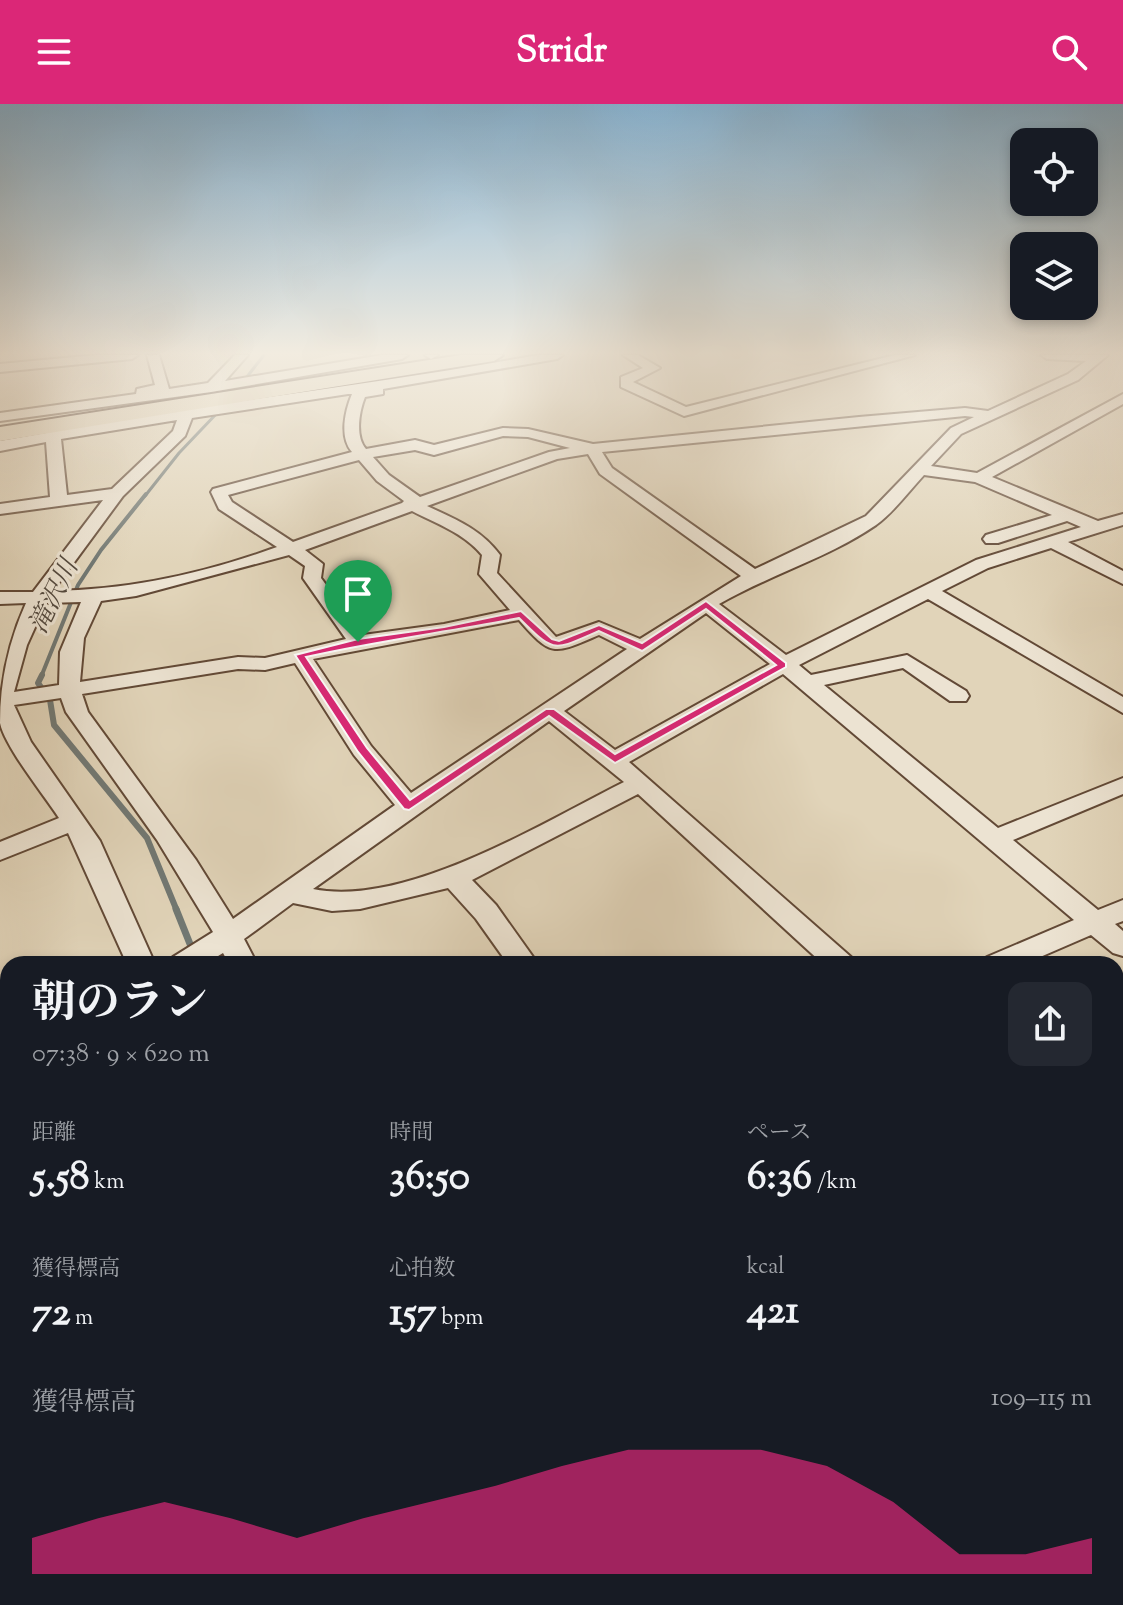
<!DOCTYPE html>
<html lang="ja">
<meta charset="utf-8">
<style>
body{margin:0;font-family:"Sorts Mill Goudy","Noto Serif JP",serif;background:#242831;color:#f1f3f6;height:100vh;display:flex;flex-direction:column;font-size:30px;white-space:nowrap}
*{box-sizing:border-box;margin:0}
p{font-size:26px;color:#9ea1a6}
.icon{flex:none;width:44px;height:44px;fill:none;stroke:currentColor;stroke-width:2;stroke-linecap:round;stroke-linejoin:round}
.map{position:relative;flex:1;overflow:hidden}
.side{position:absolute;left:0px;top:852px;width:1124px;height:650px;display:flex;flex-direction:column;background:#171b24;border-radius:24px 24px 0 0;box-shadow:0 4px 12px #0003}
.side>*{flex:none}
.fabs{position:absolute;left:1010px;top:24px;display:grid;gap:16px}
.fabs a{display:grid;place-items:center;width:88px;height:88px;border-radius:16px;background:#171b24;box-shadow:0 4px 12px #0003;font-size:40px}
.pin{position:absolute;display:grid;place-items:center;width:68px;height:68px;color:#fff;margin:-82px -34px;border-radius:50% 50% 50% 0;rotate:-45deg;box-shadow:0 0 8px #0007}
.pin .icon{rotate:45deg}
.round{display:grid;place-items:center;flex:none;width:84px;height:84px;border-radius:16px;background:#242831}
.summary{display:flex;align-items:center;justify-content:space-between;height:136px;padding:0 32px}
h1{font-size:44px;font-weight:700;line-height:60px}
.metrics{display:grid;grid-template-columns:repeat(3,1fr);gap:12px;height:136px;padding:8px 32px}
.metrics div{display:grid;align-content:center}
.metrics b{font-size:40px;font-weight:700}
.metrics small{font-size:22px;font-weight:400}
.metrics p{font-size:22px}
.chart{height:224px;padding:16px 32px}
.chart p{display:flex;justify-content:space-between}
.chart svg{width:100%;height:144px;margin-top:8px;fill:#db2777;opacity:.7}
header{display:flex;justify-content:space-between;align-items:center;height:104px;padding:0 32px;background:#db2777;color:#fff;font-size:36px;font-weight:700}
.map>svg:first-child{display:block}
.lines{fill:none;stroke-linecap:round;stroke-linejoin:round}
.stream-far4{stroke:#717873;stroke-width:3}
.stream-far3{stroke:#717873;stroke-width:4}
.stream-far2{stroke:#717873;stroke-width:6}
.stream-far1{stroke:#717873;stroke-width:7}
.stream{stroke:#717873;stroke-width:9}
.minor-casing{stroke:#624936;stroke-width:4}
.highway-casing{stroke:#371b0b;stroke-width:4}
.minor{fill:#ece3d2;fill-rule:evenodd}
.highway{fill:#e1d4b9;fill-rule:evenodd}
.route{fill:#db2777;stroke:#fff;stroke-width:2;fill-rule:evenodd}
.labels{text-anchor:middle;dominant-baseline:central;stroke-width:6;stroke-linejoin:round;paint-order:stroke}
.far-water-label{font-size:26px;font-style:italic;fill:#544a3f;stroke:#ece3d2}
</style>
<header><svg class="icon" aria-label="menu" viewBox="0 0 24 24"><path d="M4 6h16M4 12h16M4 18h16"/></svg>Stridr<svg class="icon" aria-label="search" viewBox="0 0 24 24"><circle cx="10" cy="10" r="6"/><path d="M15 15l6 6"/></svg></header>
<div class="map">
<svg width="1123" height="1501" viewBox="0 0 1123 1501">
<rect width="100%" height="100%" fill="#e1d4b9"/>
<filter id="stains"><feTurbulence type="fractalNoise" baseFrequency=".0025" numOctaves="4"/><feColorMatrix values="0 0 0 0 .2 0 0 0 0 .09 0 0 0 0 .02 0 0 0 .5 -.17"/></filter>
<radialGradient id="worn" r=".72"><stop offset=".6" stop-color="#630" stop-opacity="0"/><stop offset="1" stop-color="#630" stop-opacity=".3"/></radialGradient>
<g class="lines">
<path class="stream-far4" d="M232,292L264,251
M145,392L179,349L220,306"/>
<path class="stream-far3" d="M41,573L78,481L101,446L146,390"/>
<path class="stream-far2" d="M42,571L38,579L50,596L54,621L147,734L177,807"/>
<path class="stream-far1" d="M176,805L198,860"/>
<path class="stream" d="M387,1494L391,1501"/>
<defs>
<path id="minor" d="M96,251H138L132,255L0,268V260Z
M147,251H159L169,285L208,279L235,251H248L225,277L382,251H408L402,255L211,288L0,317V309L136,290L137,285L155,281Z
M425,251H438L431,255Z
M538,251H563L557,255L383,285V290L365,293C359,308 355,333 366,345L415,336L434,341L503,324L528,325L593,340L859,313L965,304L988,307L1068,270L1086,257L1047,255L1041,251H1108L1078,276L961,330L931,362L977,369L1123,290V300L992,373L1098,417L1123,410V421L1068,438L1123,467V480L1051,444L988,464L942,487L1123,593V609L928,495L799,561L811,571L907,551L966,587L969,592L966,597H950L903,564L824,581L998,724L1123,674V690L1013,736L1098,806L1123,796V817L1115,820L1123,827V852L1113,849L1091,831L1024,860H983L987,853L1074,816L783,570L629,658L851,853L855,860H823L638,690L472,776L496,801L538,860H508L476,815L448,784L360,805L332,807L293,799L244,835L257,860H229L223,849L205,860H169L173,853L213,828L157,736L66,608L61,594L14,601L31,638L100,737L155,860H127L68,729L0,756V738L59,714C44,691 5,643 0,619C0,576 9,537 26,499L0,500V488H33L103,396L0,410V400L50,393L46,338L0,347V337L46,329L48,323L53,322L60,326C218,298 378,280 538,251ZM348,290H352C345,307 339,333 352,348L213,385L211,388L219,405L277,443C206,469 128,486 53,487L123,392L185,332L192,314ZM965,312L974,313L951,324L866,412L755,465L612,364L602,348ZM177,316L173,327L112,385L67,391L61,335ZM503,332L528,333L570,344L549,348L420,393L389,371L373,353L415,346L434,351ZM588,350L600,370L741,472L640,535L599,518L556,533L497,469L500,451C481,425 455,415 427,402L557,355ZM359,356L377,377L404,397L402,399L293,438L232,398L228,391ZM924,371L975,378L1052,411L986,431L983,435L986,439H998L1067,417L1081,423L976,456L786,551L719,500C769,471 828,454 876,421C894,408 909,387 924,371ZM412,407C437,420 464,429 482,451L479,470L510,506L444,520L363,531L321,474L323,460L305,446ZM289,451L305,462L303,474L346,535L265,554L238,553L80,578L84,534L101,497L136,492ZM81,498L60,548L59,581L14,588L27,541L46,499ZM706,509L770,560L615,646L564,607ZM519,516C552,554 554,550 599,531L627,545L411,689L371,642L313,555ZM295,559L354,651L395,701L233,815L196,756L88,608L82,590L238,565L265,566ZM549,617L624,678C542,719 405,804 313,785Z
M623,251H638L660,264L633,278L686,303L895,251H915L684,312L621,283V273L643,264Z
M8,963V992L0,995V966Z
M1116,1129L1123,1132V1170L1116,1167Z
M271,1494H317L319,1501H273Z"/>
<path id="highway" d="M461,251H503L494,257L0,337V323Z"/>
</defs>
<use href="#minor" class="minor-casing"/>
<use href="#highway" class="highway-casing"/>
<use href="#minor" class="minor"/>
<use href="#highway" class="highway"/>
</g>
<linearGradient id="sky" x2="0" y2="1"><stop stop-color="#88b5d5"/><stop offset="0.54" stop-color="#f2ece0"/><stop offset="1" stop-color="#f2ece0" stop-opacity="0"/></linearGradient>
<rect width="1123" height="461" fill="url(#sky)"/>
<path class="route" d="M706,497L786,559V563L615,659L549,612L409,706L404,705L358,648L295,551L358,535L444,523L521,507L552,535L559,537L599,521L642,539ZM706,505L776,561L615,650L554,605H546L410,696L367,644L306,553C376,537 448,528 519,514C555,550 553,547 599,527L642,547Z"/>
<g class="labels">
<g class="far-water-label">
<text transform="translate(55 493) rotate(-64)">滝沢川</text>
</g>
</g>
<rect width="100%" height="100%" filter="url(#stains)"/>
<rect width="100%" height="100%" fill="url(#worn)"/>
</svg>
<div class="fabs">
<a><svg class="icon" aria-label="locate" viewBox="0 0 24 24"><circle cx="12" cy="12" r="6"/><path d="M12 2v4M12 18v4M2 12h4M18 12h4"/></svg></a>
<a><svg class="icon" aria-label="layers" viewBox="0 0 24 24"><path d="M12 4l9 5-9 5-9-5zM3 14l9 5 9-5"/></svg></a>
</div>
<div class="pin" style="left:358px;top:538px;background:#1e9e55"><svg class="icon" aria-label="arrive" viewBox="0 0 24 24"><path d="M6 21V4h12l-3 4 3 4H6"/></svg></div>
<section class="side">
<div class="summary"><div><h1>朝のラン</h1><p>07:38 · 9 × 620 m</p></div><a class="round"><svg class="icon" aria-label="share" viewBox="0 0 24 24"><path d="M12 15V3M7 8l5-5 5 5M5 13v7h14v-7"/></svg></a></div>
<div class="metrics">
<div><p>距離</p><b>5.58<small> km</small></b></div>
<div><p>時間</p><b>36:50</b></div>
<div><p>ペース</p><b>6:36<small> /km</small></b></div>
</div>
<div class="metrics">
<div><p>獲得標高</p><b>72<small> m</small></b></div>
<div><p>心拍数</p><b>157<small> bpm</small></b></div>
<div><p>kcal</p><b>421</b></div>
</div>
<div class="chart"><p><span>獲得標高</span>109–115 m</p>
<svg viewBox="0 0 160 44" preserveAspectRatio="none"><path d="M0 44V33L10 27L20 22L30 27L40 33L50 27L60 22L70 17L80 11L90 6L100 6L110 6L120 11L130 22L140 38L150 38L160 33V44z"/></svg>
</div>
</section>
</div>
